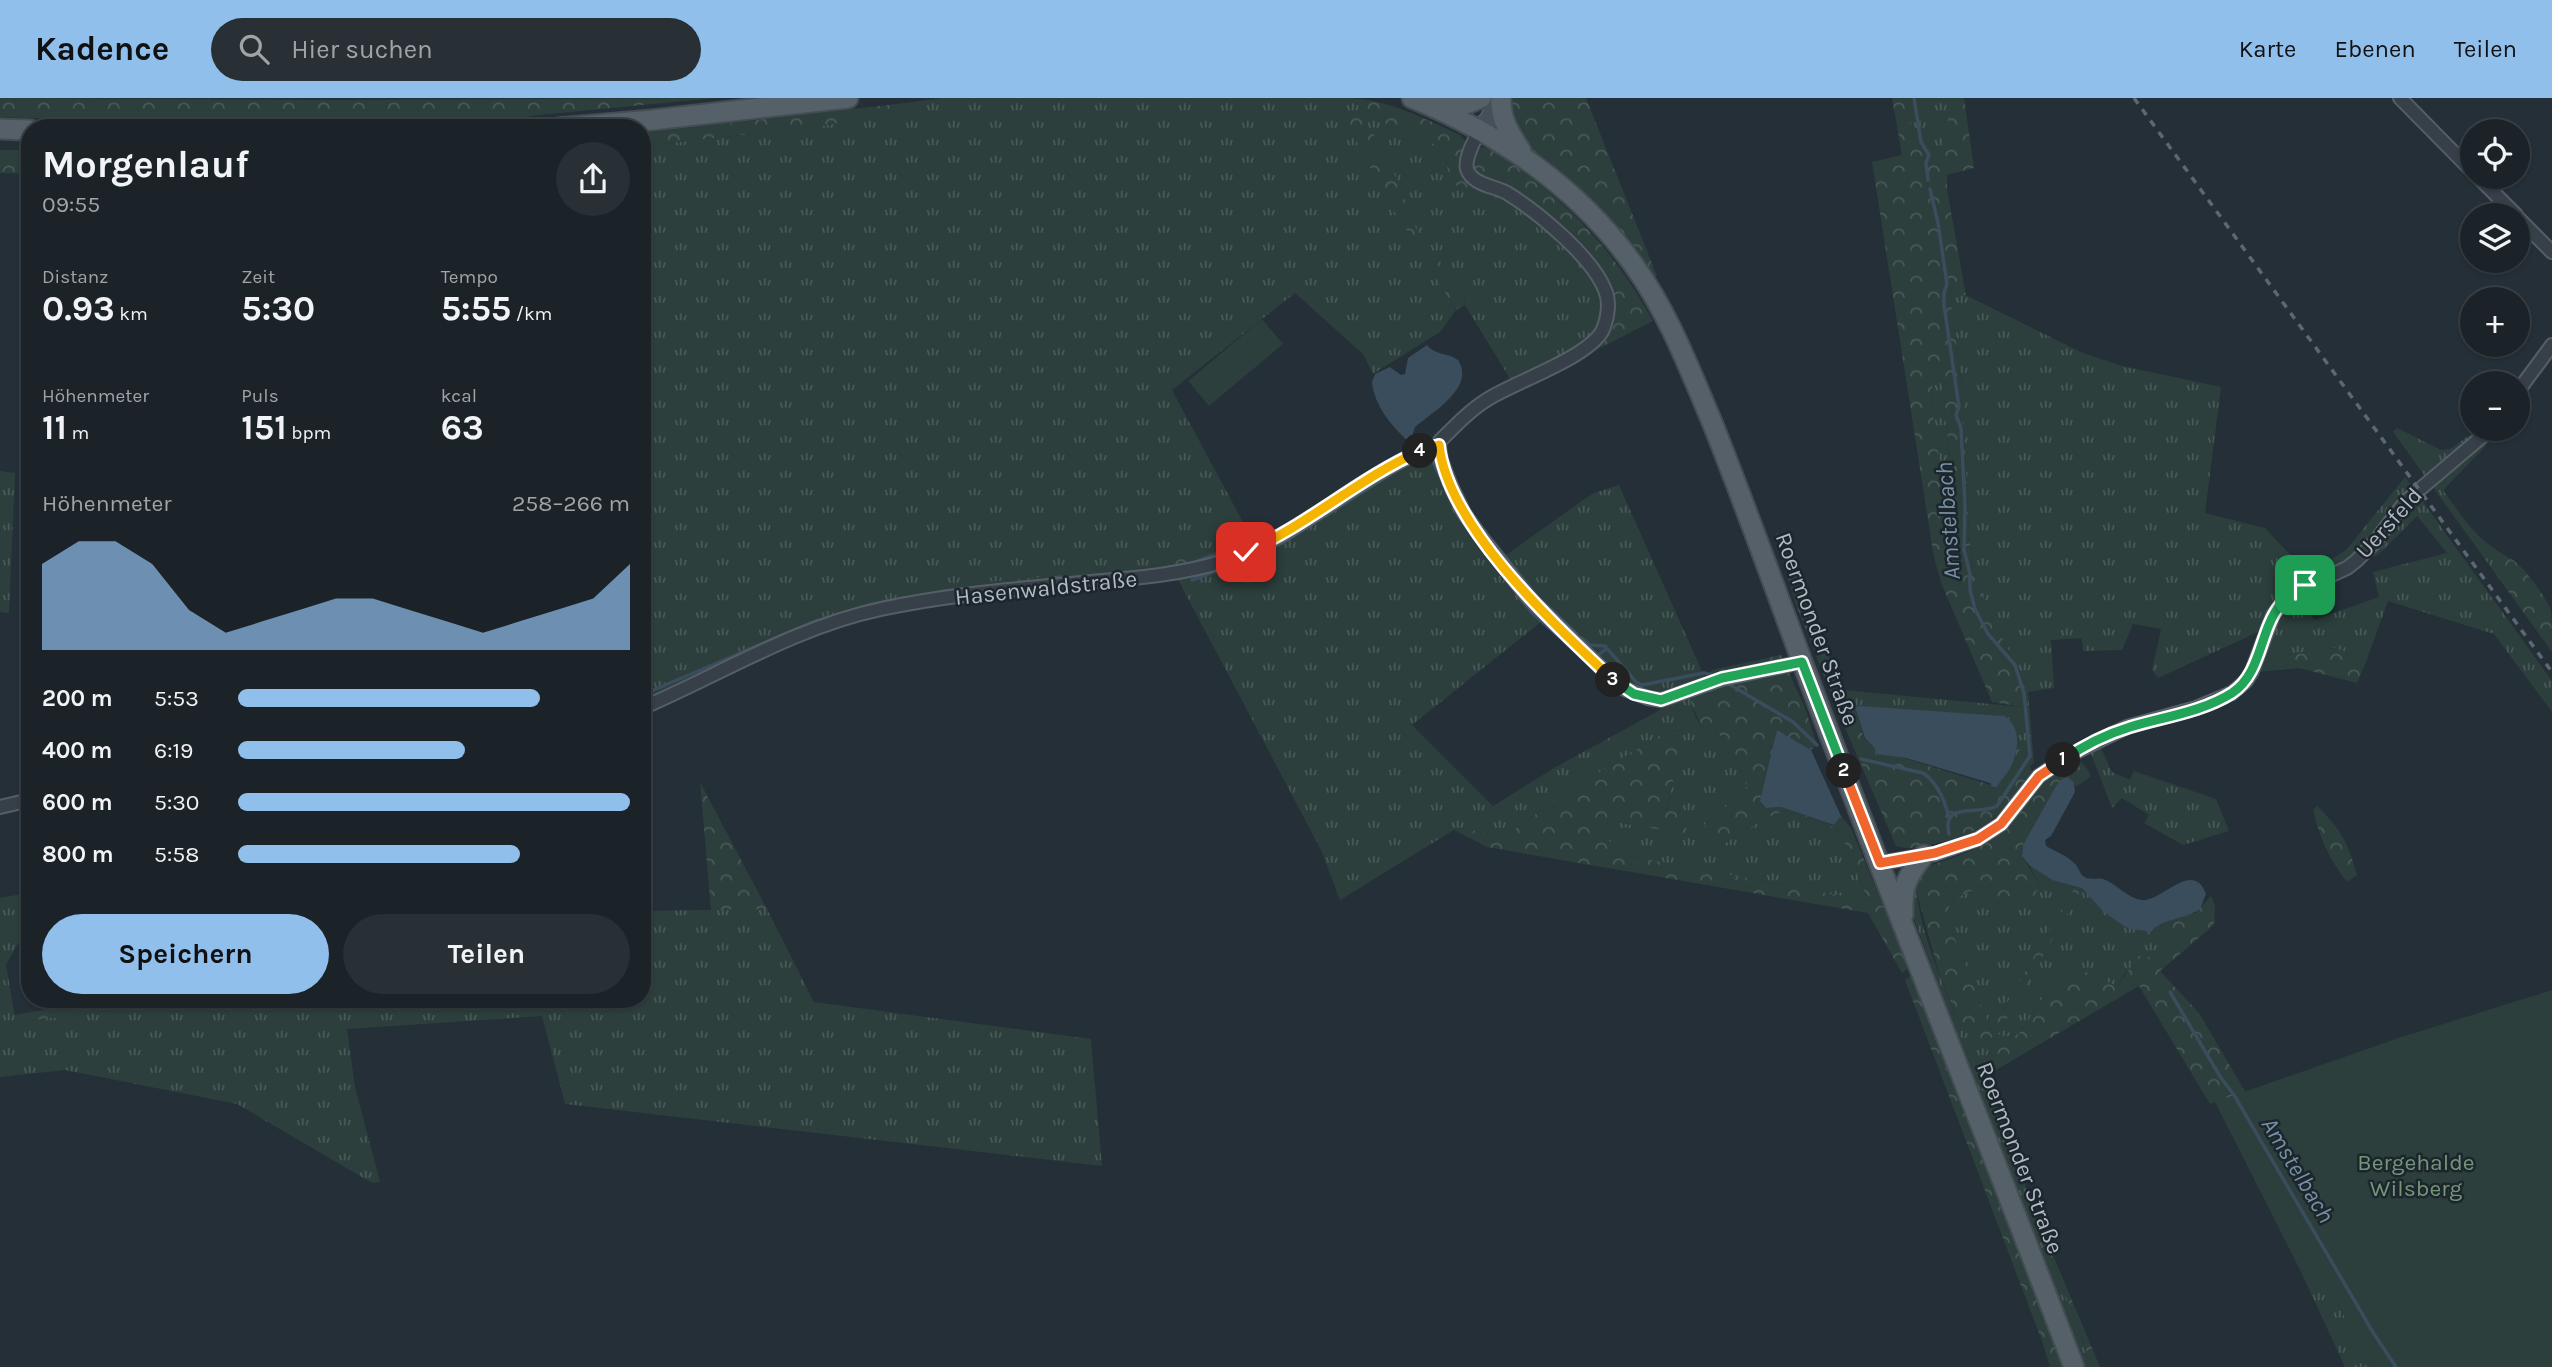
<!DOCTYPE html>
<html lang="de">
<meta charset="utf-8">
<style>
body{margin:0;font-family:Karla,sans-serif;background:#282f35;color:#f1f3f6;height:100vh;display:flex;flex-direction:column;font-size:26px;white-space:nowrap}
*{box-sizing:border-box;margin:0}
p{font-size:23px;color:#a0a4a8}
.icon{flex:none;width:38px;height:38px;fill:none;stroke:currentColor;stroke-width:2;stroke-linecap:round;stroke-linejoin:round}
.map{position:relative;flex:1;overflow:hidden}
.drawer{position:absolute;left:21px;top:21px;width:630px;height:889px;display:flex;flex-direction:column;background:#1b2329;border-radius:28px;box-shadow:0 2px 5px #0004,0 0 0 2px #394046}
.drawer>*{flex:none}
.controls{position:absolute;left:2460px;top:21px;display:grid;gap:14px}
.controls a{display:grid;place-items:center;width:70px;height:70px;border-radius:50%;background:#1b2329;box-shadow:0 2px 5px #0004,0 0 0 2px #394046;font-size:35px}
.pin{position:absolute;display:grid;place-items:center;width:60px;height:60px;color:#fff;margin:-30px;border-radius:14px;box-shadow:0 4px 10px #0006}
.km{position:absolute;width:35px;height:35px;margin:-18px;border-radius:50%;background:#222;color:#fff;font-size:19px;line-height:35px;text-align:center}
.round{display:grid;place-items:center;flex:none;width:74px;height:74px;border-radius:37px;background:#282f35}
.headline{display:flex;align-items:center;justify-content:space-between;height:119px;padding:0 21px}
h1{font-size:38px;font-weight:700;line-height:52px}
.metrics{display:grid;grid-template-columns:repeat(3,1fr);gap:10px;height:119px;padding:7px 21px}
.metrics div{display:grid;align-content:center}
.metrics b{font-size:35px;font-weight:700}
.metrics small{font-size:19px;font-weight:400}
.metrics p{font-size:19px}
.chart{height:196px;padding:14px 21px}
.chart p{display:flex;justify-content:space-between}
.chart svg{width:100%;height:126px;margin-top:7px;fill:#90bfec;opacity:.7}
.cta{display:flex;gap:14px;margin-top:auto;padding:14px 21px}
.cta a{flex:1;height:80px;border-radius:42px;background:#90bfec;color:#111;font-size:28px;font-weight:700;line-height:80px;text-align:center}
.cta a+a{background:#282f35;color:#f1f3f6}
ul{padding:0 21px;list-style:none;font-size:23px}
li{display:grid;grid-template-columns:112px 84px 1fr;align-items:center;height:52px}
li i{height:18px;border-radius:9px;background:#90bfec}
header{display:flex;align-items:center;gap:42px;box-sizing:border-box;height:98px;padding:0 35px;background:#90bfec;color:#111}
header strong{font-size:33px}
nav{display:flex;gap:38px;margin-inline-start:auto;font-size:24px}
.search{width:490px;height:63px;background:#282f35;display:flex;align-items:center;gap:18px;box-sizing:border-box;padding:0 24px;border-radius:38px;color:#a0a4a8;font-size:26px}
.map>svg:first-child{display:block}
.grass{fill:url(#grass-tufts);fill-rule:evenodd}
.forest{fill:url(#forest-crowns);fill-rule:evenodd}
.park{fill:#2c3f3c}
.water{fill:#3a4d5d}
.lines{fill:none;stroke-linecap:round;stroke-linejoin:round}
.stream{stroke:#3a4d5d;stroke-width:3.5}
.minor-casing{stroke:#555e66;stroke-width:16}
.secondary-casing{stroke:#555e66;stroke-width:21}
.primary-casing{stroke:#444c54;stroke-width:23}
.minor{stroke:#374048;stroke-width:12}
.secondary{stroke:#46505a;stroke-width:18}
.primary{stroke:#556068;stroke-width:19}
.rail{stroke:#5c6771;stroke-width:3.5;stroke-dasharray:7 7;stroke-linecap:butt}
.split-1-casing{stroke:#fff;stroke-width:14}
.split-2-casing{stroke:#fff;stroke-width:14}
.split-3-casing{stroke:#fff;stroke-width:14}
.split-4-casing{stroke:#fff;stroke-width:14}
.split-5-casing{stroke:#fff;stroke-width:14}
.split-1{stroke:#22a559;stroke-width:9}
.split-2{stroke:#f0652b;stroke-width:9}
.split-3{stroke:#22a559;stroke-width:9}
.split-4{stroke:#f5b400;stroke-width:9}
.split-5{stroke:#f5b400;stroke-width:9}
.labels{text-anchor:middle;dominant-baseline:central;stroke-width:5;stroke-linejoin:round;paint-order:stroke}
.street-label{font-size:23px;fill:#b2bbc4;stroke:#1d252d}
.park-label{font-size:23px;fill:#739777;stroke:#1d252d}
.water-label{font-size:24px;font-style:italic;fill:#7690a4;stroke:#1d252d}
</style>
<header>
<strong>Kadence</strong>
<div class="search"><svg class="icon" aria-label="search" viewBox="0 0 24 24"><circle cx="10" cy="10" r="6"/><path d="M15 15l6 6"/></svg>Hier suchen</div>
<nav><a>Karte</a><a>Ebenen</a><a>Teilen</a></nav>
</header>
<div class="map">
<svg width="2552" height="1269" viewBox="0 0 2552 1269">
<defs>
<pattern id="grass-tufts" width="24" height="20" patternUnits="userSpaceOnUse" patternTransform="scale(1.75)"><rect width="24" height="20" fill="#2c3f3c"/><path d="M3 7l-1-3M5 7V3M7 7l1-3M15 17l-1-3M17 17v-4M19 17l1-3" fill="none" stroke="#485957"/></pattern>
<pattern id="forest-crowns" width="20" height="18" patternUnits="userSpaceOnUse" patternTransform="scale(1.75)"><rect width="20" height="18" fill="#2c3f3c"/><path d="M2 6a3 3 0 1 1 6 0M12 15a3 3 0 1 1 6 0" fill="none" stroke="#485957"/></pattern>
</defs>
<rect width="100%" height="100%" fill="#242f37"/>
<path class="grass" d="M942,0H1345L1355,4L1374,21L1446,51V65L1478,90L1515,96L1602,177L1606,230L1515,289L1465,207L1464,195L1429,168L1456,212L1440,234L1373,276L1363,256L1295,195L1172,292L1252,441L1146,470L1076,477L851,520L642,609V48L822,28L897,14V6ZM1347,25L1394,76L1417,146L1389,104Z
M1907,0H1948V30L1942,53L1929,49H1915Z
M22,76H30V198L19,197L27,172Z
M1949,189L2083,255L2122,268L2221,289L2205,415L2265,430L2295,462L2308,468L2329,463L2347,451L2405,379L2552,583V614L2494,536L2388,503L2366,564L2336,550L2288,556L2261,566L2272,539L2260,533L2158,580L2152,572L2161,531L2133,526L2122,552L2084,553L2081,540L2051,542L2054,590L2028,594L2034,665L2029,669L2021,652L2016,651C2016,637 2018,625 2004,618L1855,609L1846,601L1834,604L1832,598L1844,596L1843,592L2023,609L2025,585L1985,505L1973,471L1969,437L1962,291ZM2417,418L2447,455L2373,474L2379,499L2314,522L2299,495L2379,456Z
M1940,272L1952,378L1947,394L1942,383L1931,301L1934,276Z
M2397,330L2441,352L2450,351L2478,331H2498L2481,353L2443,392C2465,423 2475,440 2509,460L2495,475L2393,334Z
M1429,349L1459,415L1542,523L1412,627L1493,708L1554,670L1660,612L1662,607L1690,601L1695,618L1702,630L1719,636L1737,664L1748,690L1705,726L1723,746L1764,721L1787,712L1839,731L1868,803L1625,757L1602,737L1608,723L1667,713L1683,631L1659,638L1565,695L1505,738L1457,730L1340,802L1321,752L1175,476L1267,445Z
M0,373L15,375L9,515L0,514Z
M1619,387L1705,580C1689,588 1673,598 1654,595C1604,588 1535,498 1502,460L1583,402L1594,395Z
M2100,648L2112,674L2130,682L2134,673L2216,701L2229,733L2183,747L2144,725L2149,717L2122,700L2112,710L2090,653Z
M2029,767L2052,782L2076,787L1991,932L1945,816L1954,801L1971,793L2010,810L2040,787Z
M1916,777C1914,823 1945,890 1962,932L1987,937L1994,941L1984,965V979L2016,1054L2029,1100L2093,1269H2081L1914,821L1909,792Z
M2082,790C2104,811 2115,829 2146,833L2149,838L2153,830L2162,825L2168,843L2166,855L2126,874L2117,888L2046,895L2019,936L2006,939L1997,936Z
M28,795L30,824L6,867L16,924L195,904L340,901H642V813L767,811L814,904L1091,941L1102,1068L565,1006L542,918L347,931L355,989L380,1084L372,1085L237,1006L65,972L0,979V800Z
M54,901H163L56,910Z
M2315,1169L2375,1269H2345L2301,1174Z"/>
<path class="forest" d="M0,0L332,2L715,0L539,17L496,24L264,28L0,19Z
M1345,0C1386,0 1423,20 1460,37L1465,43L1478,90L1472,94L1465,95C1448,82 1446,71 1446,51L1374,21L1355,4Z
M1509,0H1586L1657,178L1654,180L1636,153L1520,40L1508,6Z
M1892,0H1907L1915,49H1929L1942,53L1948,30V0H1964L1974,70L1947,77V91L1966,198L1949,189L1962,291L1969,437L1973,471L1985,505L2025,585L2023,609L1992,604L1942,487L1934,460L1872,64L1902,57ZM1940,272L1952,378L1947,393L1942,383L1931,301L1934,276Z
M897,6V14L822,28L642,48V35Z
M1352,15L1358,16C1387,45 1406,107 1422,145L1418,146C1387,111 1371,65 1346,25L1347,19Z
M1481,49L1490,51C1562,97 1612,148 1653,223L1596,252L1593,250L1611,218L1582,155L1477,78L1472,71L1471,61Z
M0,52H30V76L0,75Z
M1439,162L1464,195L1465,207L1456,212L1429,168Z
M1778,434L1843,592L1844,596L1832,598L1795,504L1776,436Z
M1252,441L1257,449L1220,463L977,498L985,484L1146,470Z
M2509,460C2521,464 2547,500 2551,513C2552,524 2552,542 2552,554L2495,475Z
M2336,550L2366,564L2357,585L2299,570L2258,574L2261,566L2288,556Z
M1781,557L1805,610L1817,647L1811,652L1777,633L1761,703L1766,710L1781,709L1833,727L1841,718L1851,730L1909,870L1902,875L1868,815L1487,749L1454,732L1457,730L1505,738L1565,695L1659,638L1684,631L1667,712L1688,713L1686,736L1608,723L1602,737L1625,757L1868,803L1839,731L1787,712L1764,721L1723,746L1704,727L1748,690L1737,664L1719,636L1702,630L1685,591L1706,581L1712,572Z
M1846,601L1855,609L1864,640L1875,651L1997,689L2015,660L2016,651L2021,652L2033,675C1998,717 1990,734 1934,746C1922,749 1909,752 1896,748L1834,604Z
M2076,659L2086,669L2091,678L2076,689L2074,685L2056,688L2023,747L2022,758L2040,787L2031,804L2010,810L1971,793L1954,801L1945,816L1991,932L2076,787L2082,790L1998,936L2006,939L2019,936L2046,895L2077,870L2117,888L2139,858L2155,860L2166,855L2167,843L2162,825L2195,815L2211,798L2215,807L2214,827L2160,873L2199,915L2246,995L2396,941L2552,892L2236,998L2210,1006L2139,888L1984,979V965L1994,941L1987,937L1979,942L1962,932L1939,875L1915,789L1916,777L1921,771L1971,753L1989,744L2006,729L2045,681Z
M700,684L767,811L711,812Z
M2317,708C2340,730 2349,746 2357,777L2347,784C2330,762 2319,739 2313,712Z
M1912,877L1942,949L2064,1269H2050L2042,1243L1905,882Z
M163,901H340V902L194,904L16,924L14,917L56,910Z
M2029,1100L2100,1269H2093Z"/>
<path class="park" d="M1262,221L1283,246L1209,308L1188,283Z
M2552,892V1269H2375L2315,1169L2301,1174L2215,1004L2396,941Z"/>
<path class="water" d="M1427,247C1436,258 1447,254 1458,262C1476,289 1433,314 1415,329L1413,335L1415,341L1409,344C1392,329 1374,307 1372,284L1375,276L1390,269L1401,277L1405,276L1408,260Z
M1860,608L2004,618C2022,627 2019,655 2010,670C2006,677 2001,682 1997,689H1993L1990,685L1906,660L1876,656L1875,651L1865,640L1855,609Z
M1777,632L1811,652L1841,718L1834,727L1781,709L1766,710L1760,703Z
M2068,679L2074,685L2075,694L2051,738L2045,742L2046,748C2055,753 2067,758 2074,765C2078,768 2079,774 2083,778C2089,783 2098,779 2103,781C2117,786 2127,800 2141,802C2161,805 2193,760 2206,796L2200,811C2184,823 2156,820 2149,838L2146,833L2130,831L2121,826L2103,813L2082,790L2052,782L2029,767L2022,758L2023,747L2056,688L2062,681Z"/>
<g class="lines">
<path class="stream" d="M1914,0L1921,44L1929,57L1926,65L1928,82
M1930,91L1938,125L1947,186L1944,195V207L1959,309L1956,317L1961,330L1965,408L1964,452L1970,476V492L1975,511L1988,536L2015,567L2024,595L2030,658L1997,708C1980,718 1941,702 1949,736
M1414,344L1417,348
M1427,359L1433,364L1451,402
M1415,363L1427,360
M1356,382L1402,355
M1480,427L1537,498L1576,535
M1259,455L1281,446L1402,369
M1195,464L1210,458L1249,447L1282,430
M1161,471L1188,466
M1192,482L1226,469
M1510,486L1532,515L1572,550
M961,491L1042,483
M1582,540L1590,547L1605,548L1636,584L1642,587L1704,575L1719,578
M1596,559L1607,550
M1727,585L1793,624L1817,647
M642,597L813,524L873,506L952,492
M1861,661L1923,675C1938,685 1945,703 1949,720
M2170,894L2221,980L2234,997L2374,1236L2396,1269"/>
<defs>
<path id="minor" d="M2400,0L2473,74
M1480,31C1475,42 1464,60 1467,71C1472,87 1495,88 1507,95C1538,114 1592,159 1605,192C1610,203 1608,218 1604,229C1594,258 1516,283 1488,301C1470,312 1455,328 1440,343L1439,349L1441,362L1451,388L1464,415L1483,442L1528,499L1622,590L1648,600L1661,602L1722,581L1802,564
M2478,79L2516,117
M2518,120L2552,154
M2518,293L2552,247
M642,610C721,576 796,529 881,511C949,496 1021,491 1091,484C1135,480 1178,477 1221,464C1301,440 1360,373 1439,347
M0,709L30,702
M1879,765L1935,756L1978,741L2001,726L2039,678L2072,656L2127,629L2196,610L2232,595L2246,583L2252,573L2273,517L2290,496L2347,470L2356,463L2374,445L2406,403L2491,331"/>
<path id="secondary" d="M1480,31L1489,22L1500,0"/>
<path id="primary" d="M1412,0C1498,35 1578,89 1633,166C1668,214 1689,270 1712,324C1744,404 1773,485 1803,566C1891,801 1985,1034 2074,1269
M1501,0C1500,21 1510,36 1521,53
M1435,10L1469,5L1481,0
M558,30L652,22L848,0
M0,31L30,32
M1903,817C1902,789 1906,779 1924,757"/>
</defs>
<use href="#minor" class="minor-casing"/>
<use href="#secondary" class="secondary-casing"/>
<use href="#primary" class="primary-casing"/>
<use href="#minor" class="minor"/>
<use href="#secondary" class="secondary"/>
<use href="#primary" class="primary"/>
<path class="rail" d="M2134,0L2552,574"/>
</g>
<g class="lines">
<defs>
<path id="split-1" d="M2063,662C2083,648 2107,636 2130,629C2163,619 2202,614 2232,595C2262,575 2259,534 2280,507C2286,498 2295,493 2305,487"/>
<path id="split-2" d="M1844,673L1880,765L1935,755L1978,741L2001,726L2039,678L2063,662"/>
<path id="split-3" d="M1613,582L1634,596L1661,602L1722,580L1802,564L1844,673"/>
<path id="split-4" d="M1420,353L1439,347C1448,429 1555,527 1613,582"/>
<path id="split-5" d="M1246,454C1308,427 1359,380 1420,353"/>
</defs>
<use href="#split-1" class="split-1-casing"/>
<use href="#split-2" class="split-2-casing"/>
<use href="#split-3" class="split-3-casing"/>
<use href="#split-4" class="split-4-casing"/>
<use href="#split-5" class="split-5-casing"/>
<use href="#split-1" class="split-1"/>
<use href="#split-2" class="split-2"/>
<use href="#split-3" class="split-3"/>
<use href="#split-4" class="split-4"/>
<use href="#split-5" class="split-5"/>
</g>
<g class="labels">
<g class="street-label">
<text transform="translate(2389 425) rotate(-48)">Uersfeld</text>
<text transform="translate(1046 490) rotate(-6)">Hasenwaldstraße</text>
<text transform="translate(1817 531) rotate(70)">Roermonder Straße</text>
<text transform="translate(2020 1060) rotate(69)">Roermonder Straße</text>
</g>
<g class="park-label">
<text x="2416" y="1064">Bergehalde<tspan x="2416" dy="26">Wilsberg</tspan></text>
</g>
<g class="water-label">
<text transform="translate(1948 423) rotate(-94)">Amstelbach</text>
<text transform="translate(2298 1072) rotate(59)">Amstelbach</text>
</g>
</g>
</svg>
<div class="controls">
<a><svg class="icon" aria-label="locate" viewBox="0 0 24 24"><circle cx="12" cy="12" r="6"/><path d="M12 2v4M12 18v4M2 12h4M18 12h4"/></svg></a>
<a><svg class="icon" aria-label="layers" viewBox="0 0 24 24"><path d="M12 4l9 5-9 5-9-5zM3 14l9 5 9-5"/></svg></a>
<a>+</a>
<a>−</a>
</div>
<div class="pin" style="left:2305px;top:487px;background:#1e9e55"><svg class="icon" aria-label="arrive" viewBox="0 0 24 24"><path d="M6 21V4h12l-3 4 3 4H6"/></svg></div>
<div class="pin" style="left:1246px;top:454px;background:#d93025"><svg class="icon" aria-label="check" viewBox="0 0 24 24"><path d="M5 12l5 5 9-10"/></svg></div>
<b class="km" style="left:2063px;top:662px">1</b>
<b class="km" style="left:1844px;top:673px">2</b>
<b class="km" style="left:1613px;top:582px">3</b>
<b class="km" style="left:1420px;top:353px">4</b>
<section class="drawer">
<div class="headline"><div><h1>Morgenlauf</h1><p>09:55</p></div><a class="round"><svg class="icon" aria-label="share" viewBox="0 0 24 24"><path d="M12 15V3M7 8l5-5 5 5M5 13v7h14v-7"/></svg></a></div>
<div class="metrics">
<div><p>Distanz</p><b>0.93<small> km</small></b></div>
<div><p>Zeit</p><b>5:30</b></div>
<div><p>Tempo</p><b>5:55<small> /km</small></b></div>
</div>
<div class="metrics">
<div><p>Höhenmeter</p><b>11<small> m</small></b></div>
<div><p>Puls</p><b>151<small> bpm</small></b></div>
<div><p>kcal</p><b>63</b></div>
</div>
<div class="chart"><p><span>Höhenmeter</span>258–266 m</p>
<svg viewBox="0 0 160 44" preserveAspectRatio="none"><path d="M0 44V14L10 6L20 6L30 14L40 30L50 38L60 34L70 30L80 26L90 26L100 30L110 34L120 38L130 34L140 30L150 26L160 14V44z"/></svg>
</div>
<ul>
<li><b>200 m</b>5:53<i style="width:77%"></i></li>
<li><b>400 m</b>6:19<i style="width:58%"></i></li>
<li><b>600 m</b>5:30<i style="width:100%"></i></li>
<li><b>800 m</b>5:58<i style="width:72%"></i></li>
</ul>
<div class="cta"><a>Speichern</a><a>Teilen</a></div>
</section>
</div>
